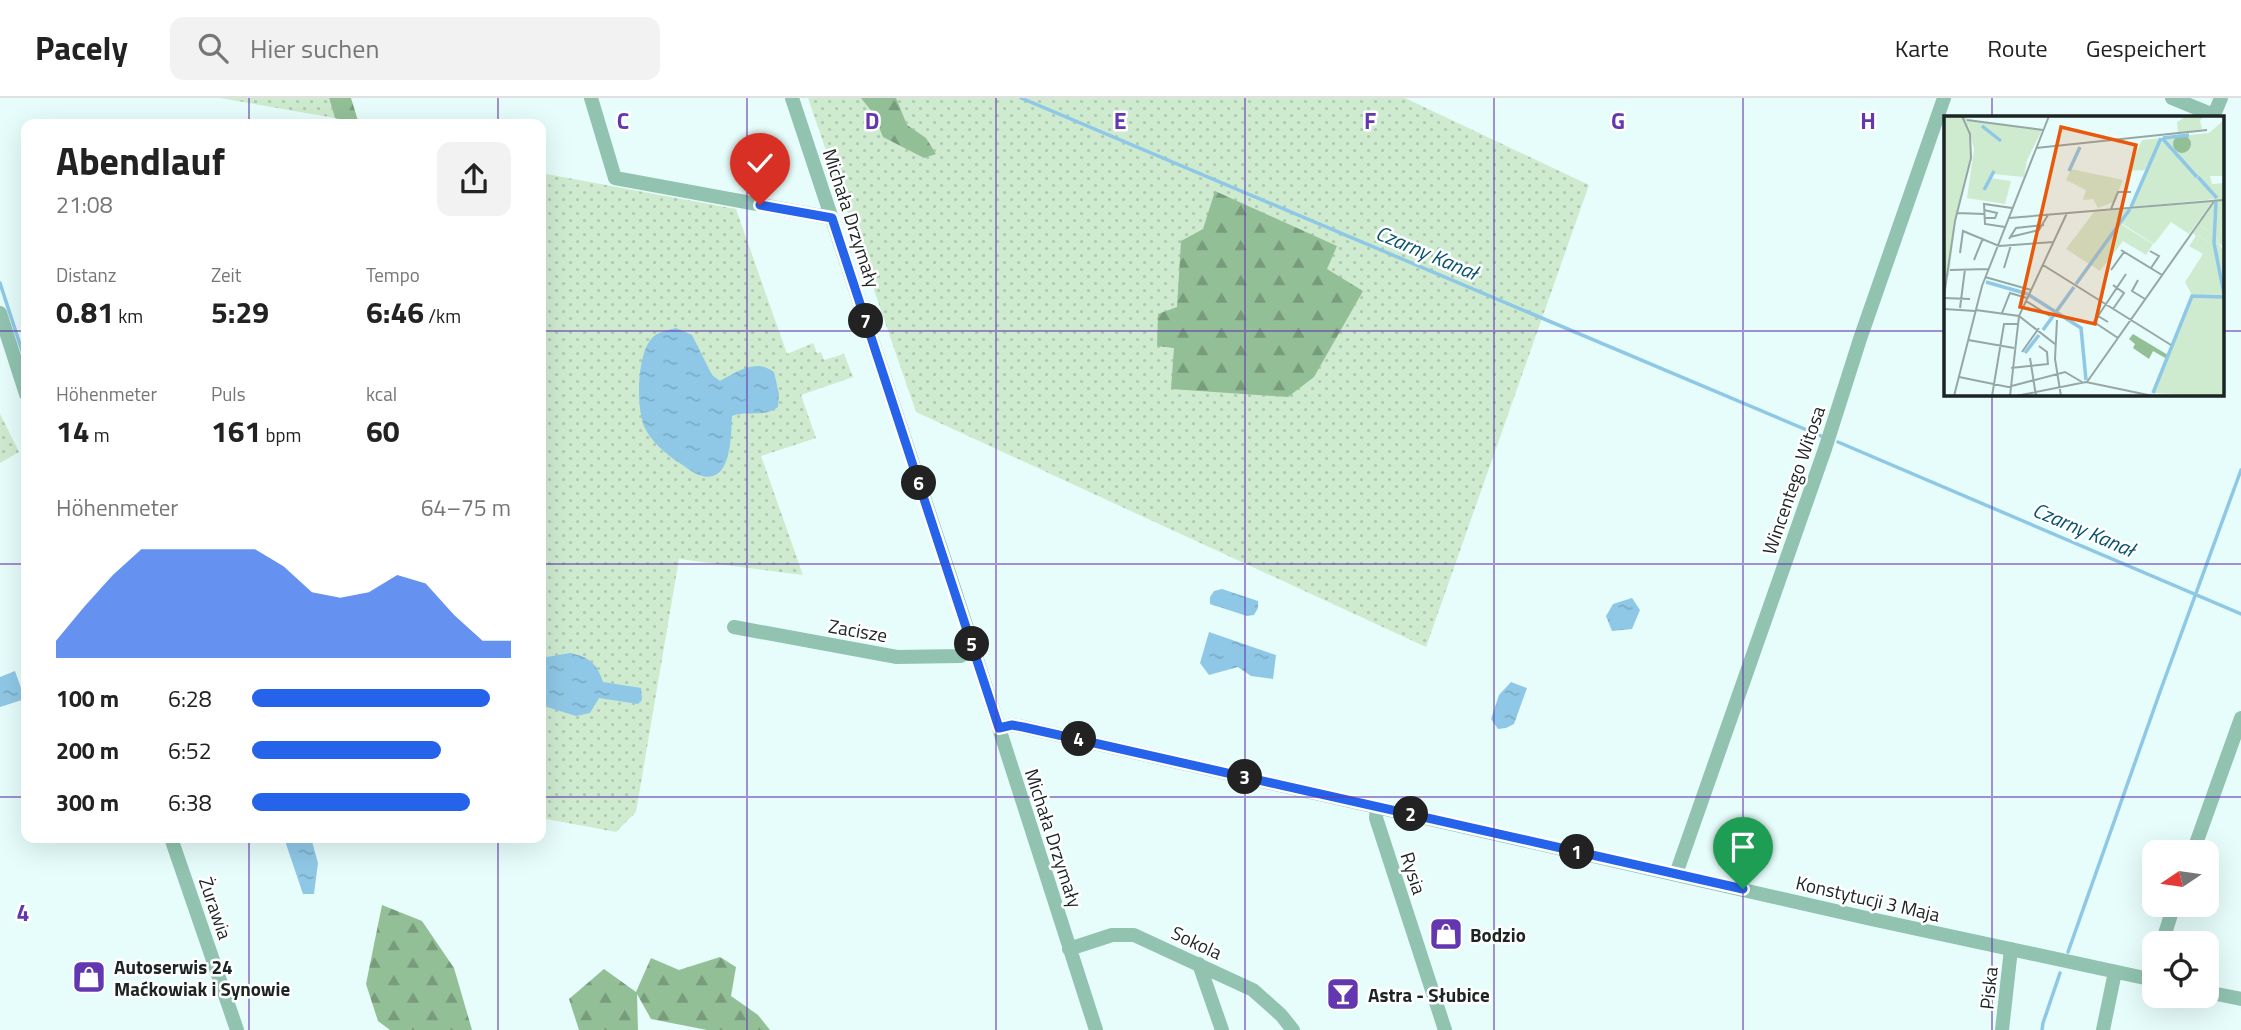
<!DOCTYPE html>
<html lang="de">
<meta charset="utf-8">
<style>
body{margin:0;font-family:"Titillium Web",sans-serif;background:#f2f2f2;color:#222;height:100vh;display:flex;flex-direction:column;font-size:26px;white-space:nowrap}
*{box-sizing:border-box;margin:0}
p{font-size:23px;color:#767676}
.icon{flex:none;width:38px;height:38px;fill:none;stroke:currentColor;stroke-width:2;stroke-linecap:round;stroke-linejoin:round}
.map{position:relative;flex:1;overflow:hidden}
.drawer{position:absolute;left:21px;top:21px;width:525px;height:724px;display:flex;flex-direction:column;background:#fff;border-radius:14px;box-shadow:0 7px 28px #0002}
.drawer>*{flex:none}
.needle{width:46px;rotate:257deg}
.fabs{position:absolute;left:2142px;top:742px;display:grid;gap:14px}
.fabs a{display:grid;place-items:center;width:77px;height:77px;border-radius:14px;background:#fff;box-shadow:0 7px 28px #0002;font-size:35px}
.pin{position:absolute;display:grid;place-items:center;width:60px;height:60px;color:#fff;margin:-72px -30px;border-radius:50% 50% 50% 0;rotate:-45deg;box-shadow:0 0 7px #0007}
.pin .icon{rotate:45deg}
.km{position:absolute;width:35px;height:35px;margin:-18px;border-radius:50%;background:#222;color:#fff;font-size:19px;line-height:35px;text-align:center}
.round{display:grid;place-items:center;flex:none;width:74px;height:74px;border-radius:14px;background:#f2f2f2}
.summary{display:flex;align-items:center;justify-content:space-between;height:119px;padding:0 35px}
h1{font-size:38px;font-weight:700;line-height:52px}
.metrics{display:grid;grid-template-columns:repeat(3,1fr);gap:10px;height:119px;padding:7px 35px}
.metrics div{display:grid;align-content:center}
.metrics b{font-size:30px;font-weight:700}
.metrics small{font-size:19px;font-weight:400}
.metrics p{font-size:19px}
.chart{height:196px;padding:14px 35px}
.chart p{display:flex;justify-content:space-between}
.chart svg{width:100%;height:126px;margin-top:7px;fill:#2563eb;opacity:.7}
ul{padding:0 35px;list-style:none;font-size:23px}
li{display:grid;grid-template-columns:112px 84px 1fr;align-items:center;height:52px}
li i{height:18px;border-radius:9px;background:#2563eb}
header{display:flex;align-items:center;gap:42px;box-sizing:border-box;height:98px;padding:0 35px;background:#fff;border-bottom:2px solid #e0e0e0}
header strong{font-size:33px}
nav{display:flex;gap:38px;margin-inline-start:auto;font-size:24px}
.search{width:490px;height:63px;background:#f2f2f2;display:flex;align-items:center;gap:18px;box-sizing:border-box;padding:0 24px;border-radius:14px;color:#767676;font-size:26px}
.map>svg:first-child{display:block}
.grass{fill:url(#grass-dots)}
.forest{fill:url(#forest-firs)}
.water{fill:url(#water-ripples)}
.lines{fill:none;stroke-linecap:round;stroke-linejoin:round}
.stream{stroke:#8fc8e6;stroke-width:3.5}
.street{stroke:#91c3b0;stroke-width:14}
.route-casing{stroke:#fff;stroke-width:14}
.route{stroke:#2563eb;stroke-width:9}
.grid{fill:none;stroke:#6337af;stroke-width:2;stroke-opacity:0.55}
.labels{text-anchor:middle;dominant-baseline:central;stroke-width:5;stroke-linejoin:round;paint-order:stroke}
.street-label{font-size:19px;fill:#1d2524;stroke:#fff}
.poi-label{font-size:19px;font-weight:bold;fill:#1d2524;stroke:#fff;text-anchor:start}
.water-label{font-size:21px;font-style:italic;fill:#075371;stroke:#fff}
.inset-river{fill:none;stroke:#8fc8e6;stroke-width:3.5}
.inset-road{fill:none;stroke:#96a7a5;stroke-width:2}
.view{fill:#e8590c;fill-opacity:0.15;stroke:#e8590c;stroke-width:3.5}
.inset-edge{fill:none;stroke:#1d2524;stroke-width:3.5}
.grid-label{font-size:23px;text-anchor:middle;font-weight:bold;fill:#6337af;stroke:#fff;stroke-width:5;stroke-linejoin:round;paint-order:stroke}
</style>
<header>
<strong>Pacely</strong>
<div class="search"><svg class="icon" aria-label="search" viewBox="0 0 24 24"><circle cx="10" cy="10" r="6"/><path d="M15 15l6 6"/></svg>Hier suchen</div>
<nav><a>Karte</a><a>Route</a><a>Gespeichert</a></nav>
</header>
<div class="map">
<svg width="2241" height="932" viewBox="0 0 2241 932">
<defs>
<pattern id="grass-dots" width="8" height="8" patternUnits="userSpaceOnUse" patternTransform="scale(1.75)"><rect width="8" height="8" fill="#ceebd0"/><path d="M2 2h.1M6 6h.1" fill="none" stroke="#b0c9b2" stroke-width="1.8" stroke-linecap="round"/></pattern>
<pattern id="forest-firs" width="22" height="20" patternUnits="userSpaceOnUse" patternTransform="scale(1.75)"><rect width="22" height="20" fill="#93bf97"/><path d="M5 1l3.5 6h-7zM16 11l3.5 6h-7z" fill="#779b7b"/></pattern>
<pattern id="water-ripples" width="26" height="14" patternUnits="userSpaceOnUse" patternTransform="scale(1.75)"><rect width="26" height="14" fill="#8fc8e6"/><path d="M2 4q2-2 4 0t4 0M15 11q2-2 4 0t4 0" fill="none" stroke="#7bacc5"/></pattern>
</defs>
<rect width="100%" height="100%" fill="#e6fdfb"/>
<path class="grass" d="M220,0H329L335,20Z
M808,0H1405L1589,87L1426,549L916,314Z
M541,75L736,111L787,256L813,245L817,255L821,254L824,262L844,256L853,279L801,297L816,340L761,358L803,477L679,461L636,714L616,734L541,720Z
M0,316L19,354L0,365Z"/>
<path class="forest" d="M329,0H351L359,26L335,20Z
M861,0H896L907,27L926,40L936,56L924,60L883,39L873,15Z
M1215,93L1337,148L1327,171L1363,193L1314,279L1288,299L1171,291L1174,250L1157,248L1158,216L1177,209L1181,143L1203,131Z
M382,807L422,823L454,870L472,932H390L378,923L366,886Z
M720,859L736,869L731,898L758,917L770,932H707L651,921L637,896L638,932H579L569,901L604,871L636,894L651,860L679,872Z"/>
<path class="water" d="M676,230L692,237L712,277L720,283C737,274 756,260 774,274L779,296L778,309C764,320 747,312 732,318C731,337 732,389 699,377C693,375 686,369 681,366C667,357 650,343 644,328C636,308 637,256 652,240C657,234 669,232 676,230Z
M1222,491L1258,503V510L1254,517L1247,518L1210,506V499L1214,493Z
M1632,500L1640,512L1632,531L1612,533L1606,518L1613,506Z
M1209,534L1276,557L1273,581L1251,578L1238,569L1209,577L1200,565Z
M570,555C590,559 597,566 603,584L641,590L642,602L638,606L599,600L590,615L576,618L544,608L541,606V560Z
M15,573L25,601L0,609V579Z
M1511,584L1527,590L1514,626L1506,630L1498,631L1491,621L1499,597Z
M284,740H311L318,765L314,796H303Z"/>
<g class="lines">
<path class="stream" d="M1021,0L1821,338
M0,185L26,265
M1838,344L2241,516
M2068,854L2161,591L2241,372
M2042,932L2043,925L2060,875"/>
<path class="street" d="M591,0L615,80L832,120
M792,0L955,493L1096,932
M2172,0L2211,16L2216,12L2221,0
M0,215L26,296
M734,529L897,559L960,558L974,552
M999,630L1012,627L1023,629L1871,821L2154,882
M1377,709L1376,720L1445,932
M171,740L237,932
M2193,754L2241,620
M1676,776L1825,351L1860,241L1944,0
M2162,845L2174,807
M1069,851L1112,837H1134L1253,892L1281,917L1293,932
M1199,866L1222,932
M2207,894L2241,901
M2002,932L2011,851
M2103,932L2115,874"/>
</g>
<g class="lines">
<defs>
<path id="route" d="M760,107L832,120L999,630L1012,627L1023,629L1743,791"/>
</defs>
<use href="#route" class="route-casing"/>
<use href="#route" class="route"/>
</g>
<path class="grid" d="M249,0V26M498,0V26M747,0V932M996,0V932M1245,0V932M1494,0V932M1743,0V932M1992,0V19M0,233H26M541,233H1945M2222,233H2241M1992,296V932M0,466H26M541,466H2241M0,699H26M541,699H2241M249,740V932M498,740V932"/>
<defs>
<symbol id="shop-square" viewBox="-11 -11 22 22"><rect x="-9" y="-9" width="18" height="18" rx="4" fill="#6337af" stroke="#fff"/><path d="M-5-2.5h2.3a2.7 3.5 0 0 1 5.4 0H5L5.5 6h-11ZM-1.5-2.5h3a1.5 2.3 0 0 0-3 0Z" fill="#fff"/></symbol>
<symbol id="bar-square" viewBox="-11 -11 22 22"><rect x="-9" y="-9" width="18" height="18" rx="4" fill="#6337af" stroke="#fff"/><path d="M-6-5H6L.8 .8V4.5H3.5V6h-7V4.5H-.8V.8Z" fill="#fff"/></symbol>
</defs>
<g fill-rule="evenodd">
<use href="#shop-square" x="1427" y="817" width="38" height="38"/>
<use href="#shop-square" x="70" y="860" width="38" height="38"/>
<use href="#bar-square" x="1324" y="877" width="38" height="38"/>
</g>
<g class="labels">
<g class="street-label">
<text transform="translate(852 120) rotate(72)">Michała Drzymały</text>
<text transform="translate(1793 382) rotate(-71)">Wincentego Witosa</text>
<text transform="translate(858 532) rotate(10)">Zacisze</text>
<text transform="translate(1054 740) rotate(72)">Michała Drzymały</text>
<text transform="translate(1414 775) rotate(72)">Rysia</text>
<text transform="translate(1868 800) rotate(13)">Konstytucji 3 Maja</text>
<text transform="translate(216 810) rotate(71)">Żurawia</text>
<text transform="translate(1197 844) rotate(25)">Sokola</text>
<text transform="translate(1988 890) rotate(-84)">Piska</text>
</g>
<g class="poi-label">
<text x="1470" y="836">Bodzio</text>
<text x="114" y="868">Autoserwis 24<tspan x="114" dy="22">Maćkowiak i Synowie</tspan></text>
<text x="1368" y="896">Astra - Słubice</text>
</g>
<g class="water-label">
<text transform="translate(1427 154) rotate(23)">Czarny Kanał</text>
<text transform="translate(2084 431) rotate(23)">Czarny Kanał</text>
</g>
</g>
<g transform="translate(1944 18)">
<rect width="280" height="280" fill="#e6fdfb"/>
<path d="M243,0H261L256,4L258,13L234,18L233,6ZM280,4V60H266L268,68L280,67V131L274,127L273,115L276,96L256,110L265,115V123L254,120L280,135V280L209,277L249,181L241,166L259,138L245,130L252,120L249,117L272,83L188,91L214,29L202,54L184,55L198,24L265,17ZM127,53L179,64L170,86L154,92L149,83L139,84L142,74L122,64ZM185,93L175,107L209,128L202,139L179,125L156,155L122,133L150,96Z" fill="#ceebd0"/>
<path d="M229 28a9 9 0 1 1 18 0a9 9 0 1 1-18 0ZM189,218L224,239L223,243L209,235L205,243L189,232L191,228L185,223Z" fill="#93bf97"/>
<path d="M272,85V96L277,95L274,127L280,135L254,120L265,122V115L255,109Z" fill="#ceebd0"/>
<path d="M0,0H23L28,42L12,102L5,160H0Z" fill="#ceebd0"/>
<path d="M23,4L98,14L83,44L80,61L49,58L47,62L67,65L61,88L23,82L30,33ZM269,85L245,118L227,106L210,128L177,107L187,93Z" fill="#ceebd0"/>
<path class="inset-river" d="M38,10L57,25M218,22L253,61M219,22L245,19M125,55L136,31M254,61L273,82M40,74L50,55M272,86L270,127L280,178M187,91L217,22M42,166L84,178M132,168L186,93M85,179L137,212L142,264M99,214L130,171M81,237L95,219M209,277L248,180L280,181"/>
<path class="inset-road" d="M23,4L99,14M92,32L263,14M167,93L174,76H187M40,94L53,97L51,102H40M13,97L40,98M65,102L280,84M61,111L41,108L40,88L68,92M66,121L95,114L104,99M65,123L72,112L100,109M177,134L218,159M206,135L215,140L207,152M16,137L19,115L55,130L110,126M30,144L39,122M99,149L227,229M60,152L67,129M6,154L45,153M167,154L180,136M41,161L87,174M194,164L188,175L201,183M0,180L11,105L27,42L26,18L18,0M0,182L26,183M82,185L106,200M16,192L21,153M0,193L31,195M169,193L180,177L169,169M32,194L75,200L111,228M58,197L66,177L83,182M154,200L182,158M113,204L111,243L117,280M164,206L154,200L150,206L174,222M24,224L70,232M95,230L103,236L104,249M78,236L95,212M86,242L92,280M67,252L104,248M15,261L64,271L121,256L138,266M143,266L271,84M10,280L38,170L105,0M48,280L60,208H74M66,280L75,200L123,97M72,280L142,266L209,280"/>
<path class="view" d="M117,11L192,29L151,208L76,191Z"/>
<rect width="280" height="280" class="inset-edge"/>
</g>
<g class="grid-label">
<text x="623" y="31">C</text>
<text x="872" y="31">D</text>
<text x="1120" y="31">E</text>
<text x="1370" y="31">F</text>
<text x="1618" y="31">G</text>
<text x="1868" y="31">H</text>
<text x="23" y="823">4</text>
</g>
</svg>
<div class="fabs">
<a><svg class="needle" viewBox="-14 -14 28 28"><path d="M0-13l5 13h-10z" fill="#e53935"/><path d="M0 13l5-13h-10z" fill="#767676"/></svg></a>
<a><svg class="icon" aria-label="locate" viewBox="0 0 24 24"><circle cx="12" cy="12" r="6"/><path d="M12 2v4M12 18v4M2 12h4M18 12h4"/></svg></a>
</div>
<div class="pin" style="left:1743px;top:791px;background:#1e9e55"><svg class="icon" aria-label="arrive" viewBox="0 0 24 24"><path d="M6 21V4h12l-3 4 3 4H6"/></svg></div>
<div class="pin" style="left:760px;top:107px;background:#d93025"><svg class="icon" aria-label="check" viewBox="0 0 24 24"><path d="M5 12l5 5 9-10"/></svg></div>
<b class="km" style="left:1577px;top:754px">1</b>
<b class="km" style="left:1411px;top:716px">2</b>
<b class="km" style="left:1245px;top:679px">3</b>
<b class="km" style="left:1079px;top:641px">4</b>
<b class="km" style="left:972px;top:546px">5</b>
<b class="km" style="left:919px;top:385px">6</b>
<b class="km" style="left:866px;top:223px">7</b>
<section class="drawer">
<div class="summary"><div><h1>Abendlauf</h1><p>21:08</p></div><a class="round"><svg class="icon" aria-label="share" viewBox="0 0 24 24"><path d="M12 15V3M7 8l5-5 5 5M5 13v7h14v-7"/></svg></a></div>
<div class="metrics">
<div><p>Distanz</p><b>0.81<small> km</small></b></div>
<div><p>Zeit</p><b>5:29</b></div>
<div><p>Tempo</p><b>6:46<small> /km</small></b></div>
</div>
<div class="metrics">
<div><p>Höhenmeter</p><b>14<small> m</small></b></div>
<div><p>Puls</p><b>161<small> bpm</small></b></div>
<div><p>kcal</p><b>60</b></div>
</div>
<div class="chart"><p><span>Höhenmeter</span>64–75 m</p>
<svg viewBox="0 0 160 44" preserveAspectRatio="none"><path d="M0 44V38L10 26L20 15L30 6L40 6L50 6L60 6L70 6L80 12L90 21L100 23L110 21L120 15L130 18L140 29L150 38L160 38V44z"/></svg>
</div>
<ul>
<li><b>100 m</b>6:28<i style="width:92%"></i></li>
<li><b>200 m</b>6:52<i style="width:73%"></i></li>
<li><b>300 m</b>6:38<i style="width:84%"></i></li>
</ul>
</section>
</div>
